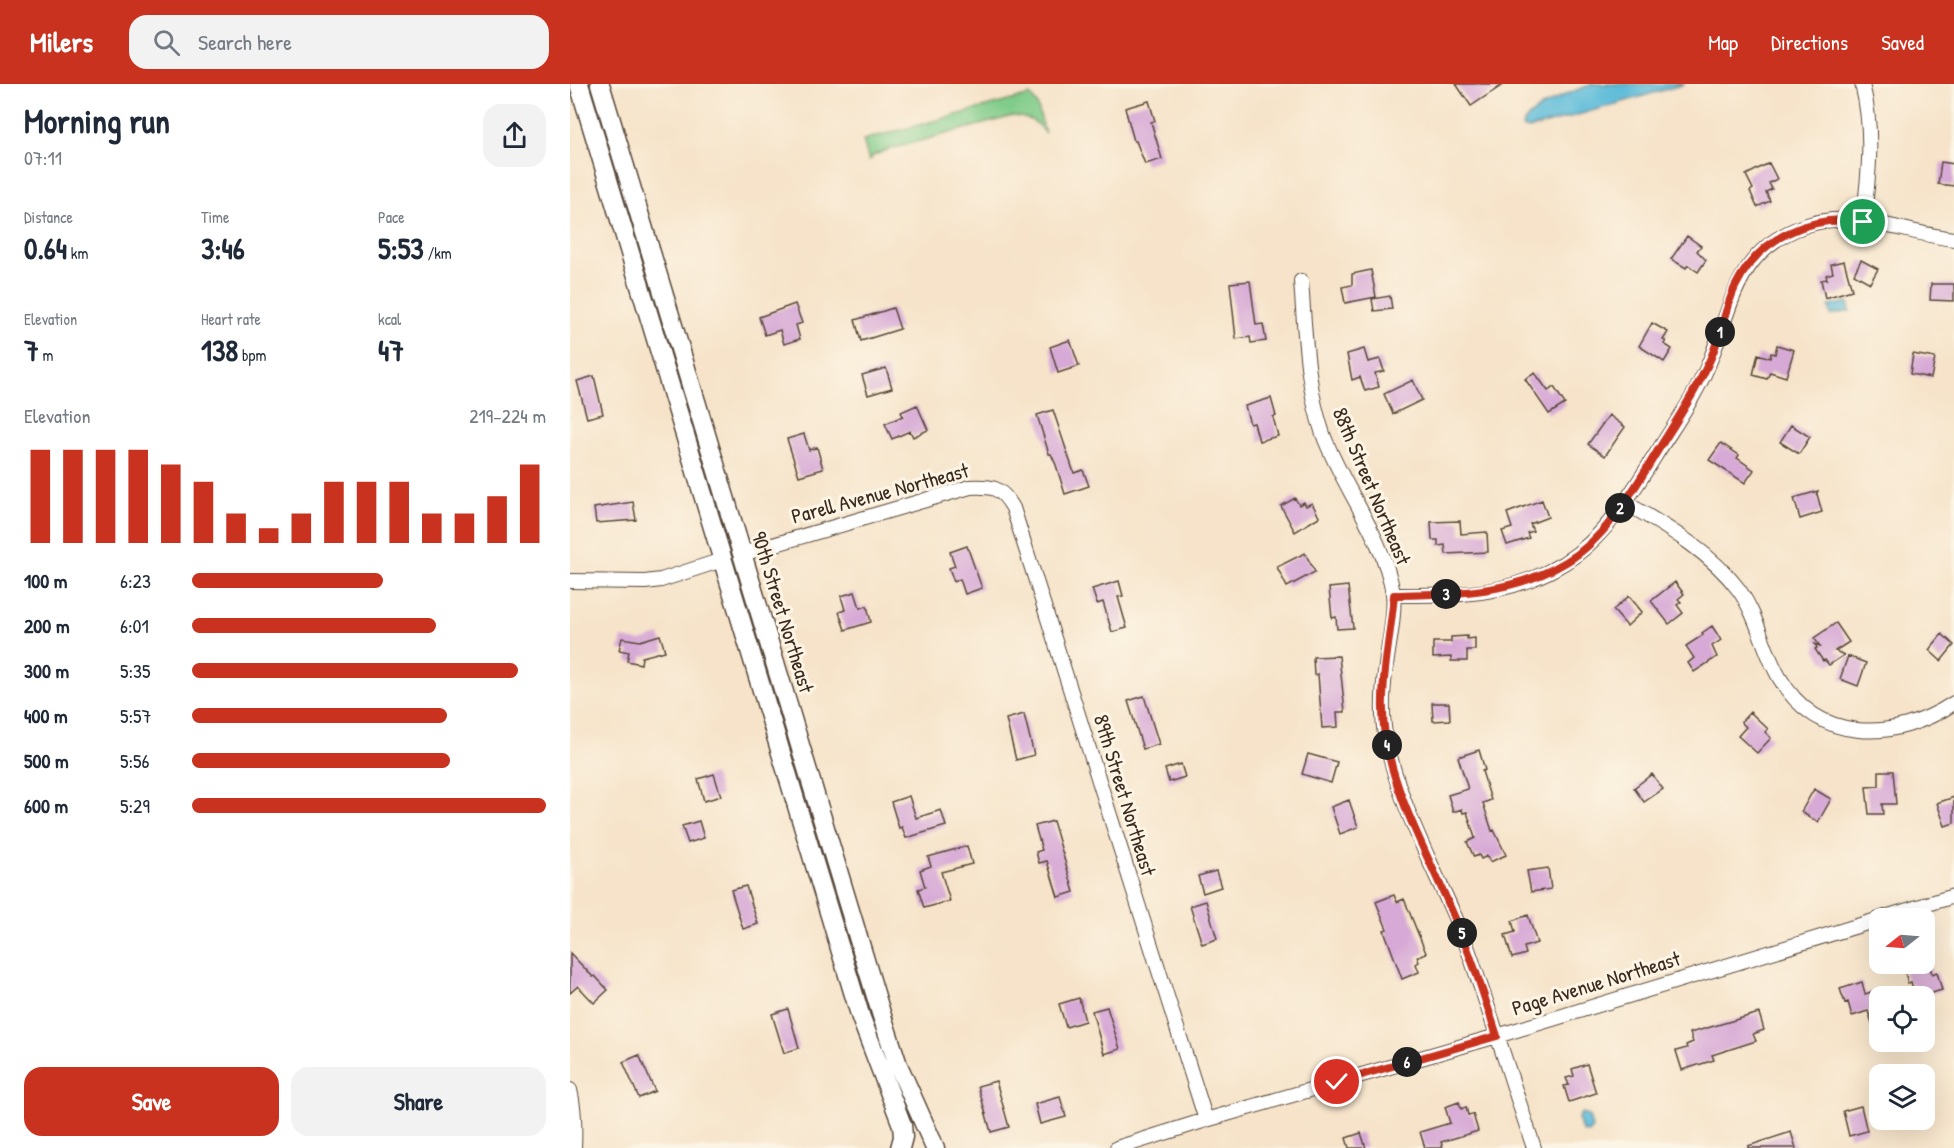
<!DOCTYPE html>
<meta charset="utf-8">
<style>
body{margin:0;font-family:"Patrick Hand",sans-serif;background:#f2f2f3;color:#1f2937;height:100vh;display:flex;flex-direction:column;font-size:22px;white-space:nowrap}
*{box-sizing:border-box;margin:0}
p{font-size:20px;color:#747a83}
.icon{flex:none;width:33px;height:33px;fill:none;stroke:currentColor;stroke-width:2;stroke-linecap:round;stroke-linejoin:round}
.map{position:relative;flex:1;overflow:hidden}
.panel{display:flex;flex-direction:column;background:#fff;width:570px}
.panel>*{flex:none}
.needle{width:39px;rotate:253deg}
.fabs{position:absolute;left:1299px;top:824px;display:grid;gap:12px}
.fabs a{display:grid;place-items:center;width:66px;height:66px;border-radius:12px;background:#fff;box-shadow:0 6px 24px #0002;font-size:30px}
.pin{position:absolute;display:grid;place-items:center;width:51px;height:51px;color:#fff;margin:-26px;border:3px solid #fff;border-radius:50%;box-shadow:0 2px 6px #0007}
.km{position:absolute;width:30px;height:30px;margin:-15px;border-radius:50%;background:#222;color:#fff;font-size:16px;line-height:30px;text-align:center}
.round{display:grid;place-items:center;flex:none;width:63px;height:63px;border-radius:18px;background:#f2f2f3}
.head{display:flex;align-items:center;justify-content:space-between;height:102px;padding:0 24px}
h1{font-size:33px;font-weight:800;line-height:45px}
.figures{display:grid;grid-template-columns:repeat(3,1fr);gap:9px;height:102px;padding:6px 24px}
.figures div{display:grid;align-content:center}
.figures b{font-size:30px;font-weight:800}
.figures small{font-size:16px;font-weight:400}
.figures p{font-size:16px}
.chart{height:168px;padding:12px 24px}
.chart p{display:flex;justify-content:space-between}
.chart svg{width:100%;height:108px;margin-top:6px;stroke:#c8321e;stroke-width:6}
.primary-button{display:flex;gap:12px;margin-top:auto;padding:12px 24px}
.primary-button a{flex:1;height:69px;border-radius:18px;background:#c8321e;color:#fff;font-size:24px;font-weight:800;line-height:69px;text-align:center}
.primary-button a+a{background:#f2f2f3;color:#1f2937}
ul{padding:0 24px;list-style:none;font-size:20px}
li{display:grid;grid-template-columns:96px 72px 1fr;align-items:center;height:45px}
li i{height:15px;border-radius:8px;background:#c8321e}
header{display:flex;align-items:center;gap:36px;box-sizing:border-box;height:84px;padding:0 30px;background:#c8321e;color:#fff}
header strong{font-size:28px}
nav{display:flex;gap:33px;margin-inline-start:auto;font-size:21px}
.search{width:420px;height:54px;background:#f2f2f3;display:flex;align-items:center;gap:15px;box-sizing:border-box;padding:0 21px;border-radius:18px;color:#747a83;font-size:22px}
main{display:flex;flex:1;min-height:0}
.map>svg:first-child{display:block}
.green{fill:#80cc8a;stroke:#5e7b54;stroke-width:1.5}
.water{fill:#5bbbd9;stroke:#4b727c;stroke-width:1.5}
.building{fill:#d7a9d6}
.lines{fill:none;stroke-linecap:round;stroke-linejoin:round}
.minor-casing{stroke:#574638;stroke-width:16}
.major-casing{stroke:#574638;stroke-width:21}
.minor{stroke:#fff;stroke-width:14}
.major{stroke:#fff;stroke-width:18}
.route-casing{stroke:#fff;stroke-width:12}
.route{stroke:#c8321e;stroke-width:8}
.labels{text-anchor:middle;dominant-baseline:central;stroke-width:6;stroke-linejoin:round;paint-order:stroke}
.street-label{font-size:21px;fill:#3b2a1e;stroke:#fcf5e5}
</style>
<header>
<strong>Milers</strong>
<div class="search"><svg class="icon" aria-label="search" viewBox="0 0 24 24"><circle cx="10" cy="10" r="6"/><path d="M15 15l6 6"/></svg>Search here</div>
<nav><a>Map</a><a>Directions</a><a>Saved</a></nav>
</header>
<main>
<section class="panel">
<div class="head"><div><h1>Morning run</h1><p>07:11</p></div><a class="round"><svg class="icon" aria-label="share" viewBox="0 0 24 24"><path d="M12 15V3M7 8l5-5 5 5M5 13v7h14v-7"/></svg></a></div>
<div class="figures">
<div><p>Distance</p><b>0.64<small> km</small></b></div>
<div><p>Time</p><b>3:46</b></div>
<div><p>Pace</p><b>5:53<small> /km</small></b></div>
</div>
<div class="figures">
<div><p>Elevation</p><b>7<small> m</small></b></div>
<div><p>Heart rate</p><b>138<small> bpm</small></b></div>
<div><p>kcal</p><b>47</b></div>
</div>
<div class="chart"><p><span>Elevation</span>219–224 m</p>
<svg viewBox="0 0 160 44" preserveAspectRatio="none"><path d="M5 44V6M15 44V6M25 44V6M35 44V6M45 44V12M55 44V19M65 44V32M75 44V38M85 44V32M95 44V19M105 44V19M115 44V19M125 44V32M135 44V32M145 44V25M155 44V12"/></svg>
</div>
<ul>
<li><b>100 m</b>6:23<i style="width:54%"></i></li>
<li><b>200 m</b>6:01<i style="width:69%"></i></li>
<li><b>300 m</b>5:35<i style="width:92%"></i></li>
<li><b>400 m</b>5:57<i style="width:72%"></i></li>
<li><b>500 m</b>5:56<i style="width:73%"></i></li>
<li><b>600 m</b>5:29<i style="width:100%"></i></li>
</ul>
<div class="primary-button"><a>Save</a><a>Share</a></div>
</section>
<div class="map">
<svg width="1384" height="1064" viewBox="0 0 1384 1064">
<rect width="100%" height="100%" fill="#fcf5e5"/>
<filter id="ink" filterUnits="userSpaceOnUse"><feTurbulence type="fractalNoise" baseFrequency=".0167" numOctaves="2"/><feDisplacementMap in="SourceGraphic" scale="12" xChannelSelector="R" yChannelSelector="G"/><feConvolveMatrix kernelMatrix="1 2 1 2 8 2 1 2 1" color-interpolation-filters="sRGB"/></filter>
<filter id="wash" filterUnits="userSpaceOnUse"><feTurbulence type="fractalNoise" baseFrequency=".008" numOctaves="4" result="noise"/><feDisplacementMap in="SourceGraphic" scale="24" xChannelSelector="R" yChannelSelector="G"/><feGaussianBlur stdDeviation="1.35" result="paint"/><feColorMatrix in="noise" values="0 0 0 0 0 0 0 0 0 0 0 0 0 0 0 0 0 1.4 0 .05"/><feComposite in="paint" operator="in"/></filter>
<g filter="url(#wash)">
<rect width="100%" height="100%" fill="#f6e3c9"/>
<path class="green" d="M460,11L467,20L475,49C466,36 459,34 443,32L320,65L304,71L299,77L293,56Z"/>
<path class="water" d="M1022,0H1115L959,45L952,43C958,24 1003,7 1022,0Z
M1278,218L1280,227L1261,231L1259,222Z
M1012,1029L1019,1032L1022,1044L1018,1049L1012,1047L1008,1034Z"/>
<g id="blocks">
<path class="building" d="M886,0H934L901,22Z
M579,17L585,37L581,38L592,75L575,80L566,57H564L555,24Z
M1371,78L1384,80V102L1368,100Z
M1199,79L1207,95L1199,99L1202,105L1196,108L1200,117L1187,123L1180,107L1183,105L1176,91Z
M1117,152L1131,162L1127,167L1136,176L1128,188L1118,181L1116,184L1101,175Z
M1291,176L1308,185L1300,199L1284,190Z
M1274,177L1282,206L1255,214L1251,196L1257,195L1256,191L1263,189L1261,180Z
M801,186L806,213L775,219L772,203L782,201V190Z
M680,197L686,241L693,240L696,257L681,259L680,253L666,255L660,199Z
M1361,200H1384V217L1360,216Z
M820,212L822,225L804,227L802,215Z
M225,220L232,239L226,241L230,255L214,260L210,246L195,251L189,233Z
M323,224L330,245L291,257L285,236Z
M1082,239L1098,248L1093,256L1096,257L1094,260L1102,265L1094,278L1069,262Z
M500,256L509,282L488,289L480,263Z
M1207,261L1224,266L1216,293L1200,288L1197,295L1183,291L1188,270L1200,274L1201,269L1205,270Z
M794,265L798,278L810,275L814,287L805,289L809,303L795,307L790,293L782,296L777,270Z
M1343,270L1365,274L1361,294L1340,290Z
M316,284L322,304L298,311L292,291Z
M965,289L978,307L984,303L995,320L979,330L955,295Z
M24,292L33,330L17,334L7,297Z
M843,296L852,316L823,330L814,310Z
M701,314L706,332L703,333L708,352L689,357L684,339L680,340L675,322Z
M347,321L358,346L343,353L340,347L322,355L315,340L333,332L331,328Z
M483,326L504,389L513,386L519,402L495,410L486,381L481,370H479L467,331Z
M1039,331L1055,343L1035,372L1018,360Z
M1221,341L1240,353L1229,370L1210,358Z
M234,350L239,366L247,363L253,385L229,392L217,355Z
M1151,359L1169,371L1167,374L1184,386L1175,399L1139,376Z
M1248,407L1246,411L1247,410L1252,428L1230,435L1224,414Z
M725,414L729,421L734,418L736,422L742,419L749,433L725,448L711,422Z
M972,416L978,433L960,440L963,447L957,449L959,454L937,461L932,447L942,444L937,429Z
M63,418L66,436L26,439L24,424Z
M890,437L891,450L917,448L918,468L876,470L875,461L868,462V456H862L861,438Z
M397,462L412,504L395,510L390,495L384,498L379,484L385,482L380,468Z
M735,469L745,488L717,503L707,483Z
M549,497L553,512L548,513L557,544L542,548L533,518L527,520L522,505Z
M1105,498L1114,510L1108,515L1111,518L1107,521L1113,529L1099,540L1081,517Z
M778,502L783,544L767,545L766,533L762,534L759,504Z
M285,508L290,524L297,522L301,538L275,546L269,528L275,526L271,512Z
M1059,512L1072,528L1057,542L1043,526Z
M1266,539L1279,558L1265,567L1274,571L1259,581L1255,576L1253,577L1245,565L1247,564L1245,560L1250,562L1244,554Z
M1142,542L1151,556L1142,562L1147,573L1124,588L1118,579L1124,574L1116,562L1133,551L1132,549Z
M1372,550L1384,561L1371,577L1359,566Z
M90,551L95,567L72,573L71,580L57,577L59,568L49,566L52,554L70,557Z
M897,552V555L905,554V566H897V577H881V573L863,574V558H881V553Z
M769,572L775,628H767L768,643L752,644L748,590L744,591L743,573Z
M1278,572L1296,579L1288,602L1270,595Z
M574,612L589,660L573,665L558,617Z
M862,619H879L880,636L863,637Z
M1180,628L1198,645L1195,648L1201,654L1187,669L1168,652L1176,643L1171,638Z
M454,630L464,671L446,676L436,635Z
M909,666L915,686L912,687L921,716L913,719L922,747L924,746L936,771L920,778L917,772L911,775L909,771L904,773L897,758L905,754L897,728L893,729L892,725L883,728L878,711L898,705L888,673Z
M738,670L767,678L761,699L732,690Z
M611,680L615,693L599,698L595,685Z
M1309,687H1323L1326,720H1312L1313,730H1299L1296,703L1309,702Z
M144,690L151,712L134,717L128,695Z
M1082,690L1093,705L1074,718L1064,704Z
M1244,705L1261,715L1248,738L1231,728Z
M339,712L346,734L371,726L376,742L336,754L332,743L329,744L321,718Z
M1384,713V739L1375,742L1367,719Z
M779,716L788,743L770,750L761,723Z
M129,737L134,754L118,759L112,742Z
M483,737L504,808L488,813L477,777L469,779L466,768L472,766L465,742Z
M397,762L402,780L371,788L380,817L354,824L348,805L355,803L350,786L361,782L358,773Z
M978,784L981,805L961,808L957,787Z
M646,787L651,803L633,809L628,792Z
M176,802L188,840L173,845L161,806Z
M824,811L827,818L834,815L856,869L847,873L849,878L846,880L849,888L832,895L814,846L817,845L806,818Z
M636,817L647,855L632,860L620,822Z
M958,831L967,859L954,863L956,870L942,874L935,851L945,848L942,837Z
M0,869L23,893L25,892L38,906L24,919L8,902L0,909Z
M1352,879L1354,885L1360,883L1362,890L1367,888L1372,906L1352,912H1345L1341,898L1338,899L1334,885Z
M1292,898L1295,910L1310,905V954H1307L1298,927L1282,932L1278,918L1275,919L1270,905Z
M509,914L515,937L496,943L489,920Z
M537,923L550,965L534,970L522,927Z
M218,925L229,964L214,969L202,930Z
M1189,929L1194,946L1183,950L1186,957L1142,971L1144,976L1112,986L1106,967L1117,964L1116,961L1123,958L1120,949Z
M69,971L85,1007L69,1014L53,978Z
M1017,980L1026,1009L999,1018L994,1002L999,1001L996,994L1004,992L1002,985Z
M426,997L439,1043L421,1048L408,1002Z
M490,1013L496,1033L470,1040L465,1020Z
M889,1018L891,1025L896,1023L898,1031L903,1030L908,1047L871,1058L873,1064H855L850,1048L880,1039L875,1023Z
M1291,1022L1297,1047L1279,1052L1273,1027Z
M1221,1048L1226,1064H1178V1062Z
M791,1049L796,1064H779L776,1054Z"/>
</g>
</g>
<g filter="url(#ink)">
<use href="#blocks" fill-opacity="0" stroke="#574638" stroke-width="1.5"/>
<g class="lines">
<defs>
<path id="minor" d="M1292,0C1304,46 1299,92 1293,138
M731,197C735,248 736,301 753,350C773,405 813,451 823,509C825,523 822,541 820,555C815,587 809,623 816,655C830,724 864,783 891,847C900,868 906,890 914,912C931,962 947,1013 964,1064
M1054,418C1095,442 1140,467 1169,506C1188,533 1193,565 1209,593C1248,661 1325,658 1384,619
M172,470L400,403C423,402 431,403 443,424L636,1036
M0,497L75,498L91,496L152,476
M823,511C846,511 869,511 892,510C938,507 986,491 1020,459C1046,435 1066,402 1085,372C1105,340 1128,309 1141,274C1164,215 1168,164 1237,141C1284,125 1337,150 1384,155
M1312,834L1384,812
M0,1006C5,1026 5,1044 4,1064
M547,1064L636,1036L927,952L1310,835"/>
<path id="major" d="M9,0L291,934L332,1041L333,1053L330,1064
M30,0L311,929L328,981L365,1064"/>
</defs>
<use href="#minor" class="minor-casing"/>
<use href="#major" class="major-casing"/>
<use href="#minor" class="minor"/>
<use href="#major" class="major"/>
</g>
</g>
<g class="lines" filter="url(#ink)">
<defs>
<path id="route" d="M767,998L927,952C913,908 899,865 880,823C856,767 825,713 815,652C808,606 820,558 824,511C883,510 943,510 996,478C1038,453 1065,403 1090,363C1107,336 1125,309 1138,280C1150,256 1154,227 1165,203C1189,153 1241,130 1293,138"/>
</defs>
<use href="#route" class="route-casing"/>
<use href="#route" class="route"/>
</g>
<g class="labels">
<g class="street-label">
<text transform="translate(802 402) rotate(67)">88th Street Northeast</text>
<text transform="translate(310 409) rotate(-15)">Parell Avenue Northeast</text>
<text transform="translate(213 528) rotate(73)">90th Street Northeast</text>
<text transform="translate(555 711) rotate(73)">89th Street Northeast</text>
<text transform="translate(1026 899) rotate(-17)">Page Avenue Northeast</text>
</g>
</g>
</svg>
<div class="fabs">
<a><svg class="needle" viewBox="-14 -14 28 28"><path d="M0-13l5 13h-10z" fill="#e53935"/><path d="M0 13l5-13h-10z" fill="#747a83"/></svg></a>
<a><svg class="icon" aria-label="locate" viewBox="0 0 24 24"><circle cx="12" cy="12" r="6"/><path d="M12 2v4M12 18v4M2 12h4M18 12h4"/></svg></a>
<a><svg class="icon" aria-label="layers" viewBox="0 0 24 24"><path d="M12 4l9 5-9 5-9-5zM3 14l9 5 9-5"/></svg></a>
</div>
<div class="pin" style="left:1293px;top:138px;background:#1e9e55"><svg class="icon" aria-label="arrive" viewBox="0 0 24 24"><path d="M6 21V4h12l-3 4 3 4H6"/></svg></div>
<div class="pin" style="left:767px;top:998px;background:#d93025"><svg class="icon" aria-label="check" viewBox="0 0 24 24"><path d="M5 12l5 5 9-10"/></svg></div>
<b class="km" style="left:1150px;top:248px">1</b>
<b class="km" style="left:1050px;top:424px">2</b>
<b class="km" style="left:876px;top:510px">3</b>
<b class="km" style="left:817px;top:661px">4</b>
<b class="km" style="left:892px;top:849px">5</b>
<b class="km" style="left:837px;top:978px">6</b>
</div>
</main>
